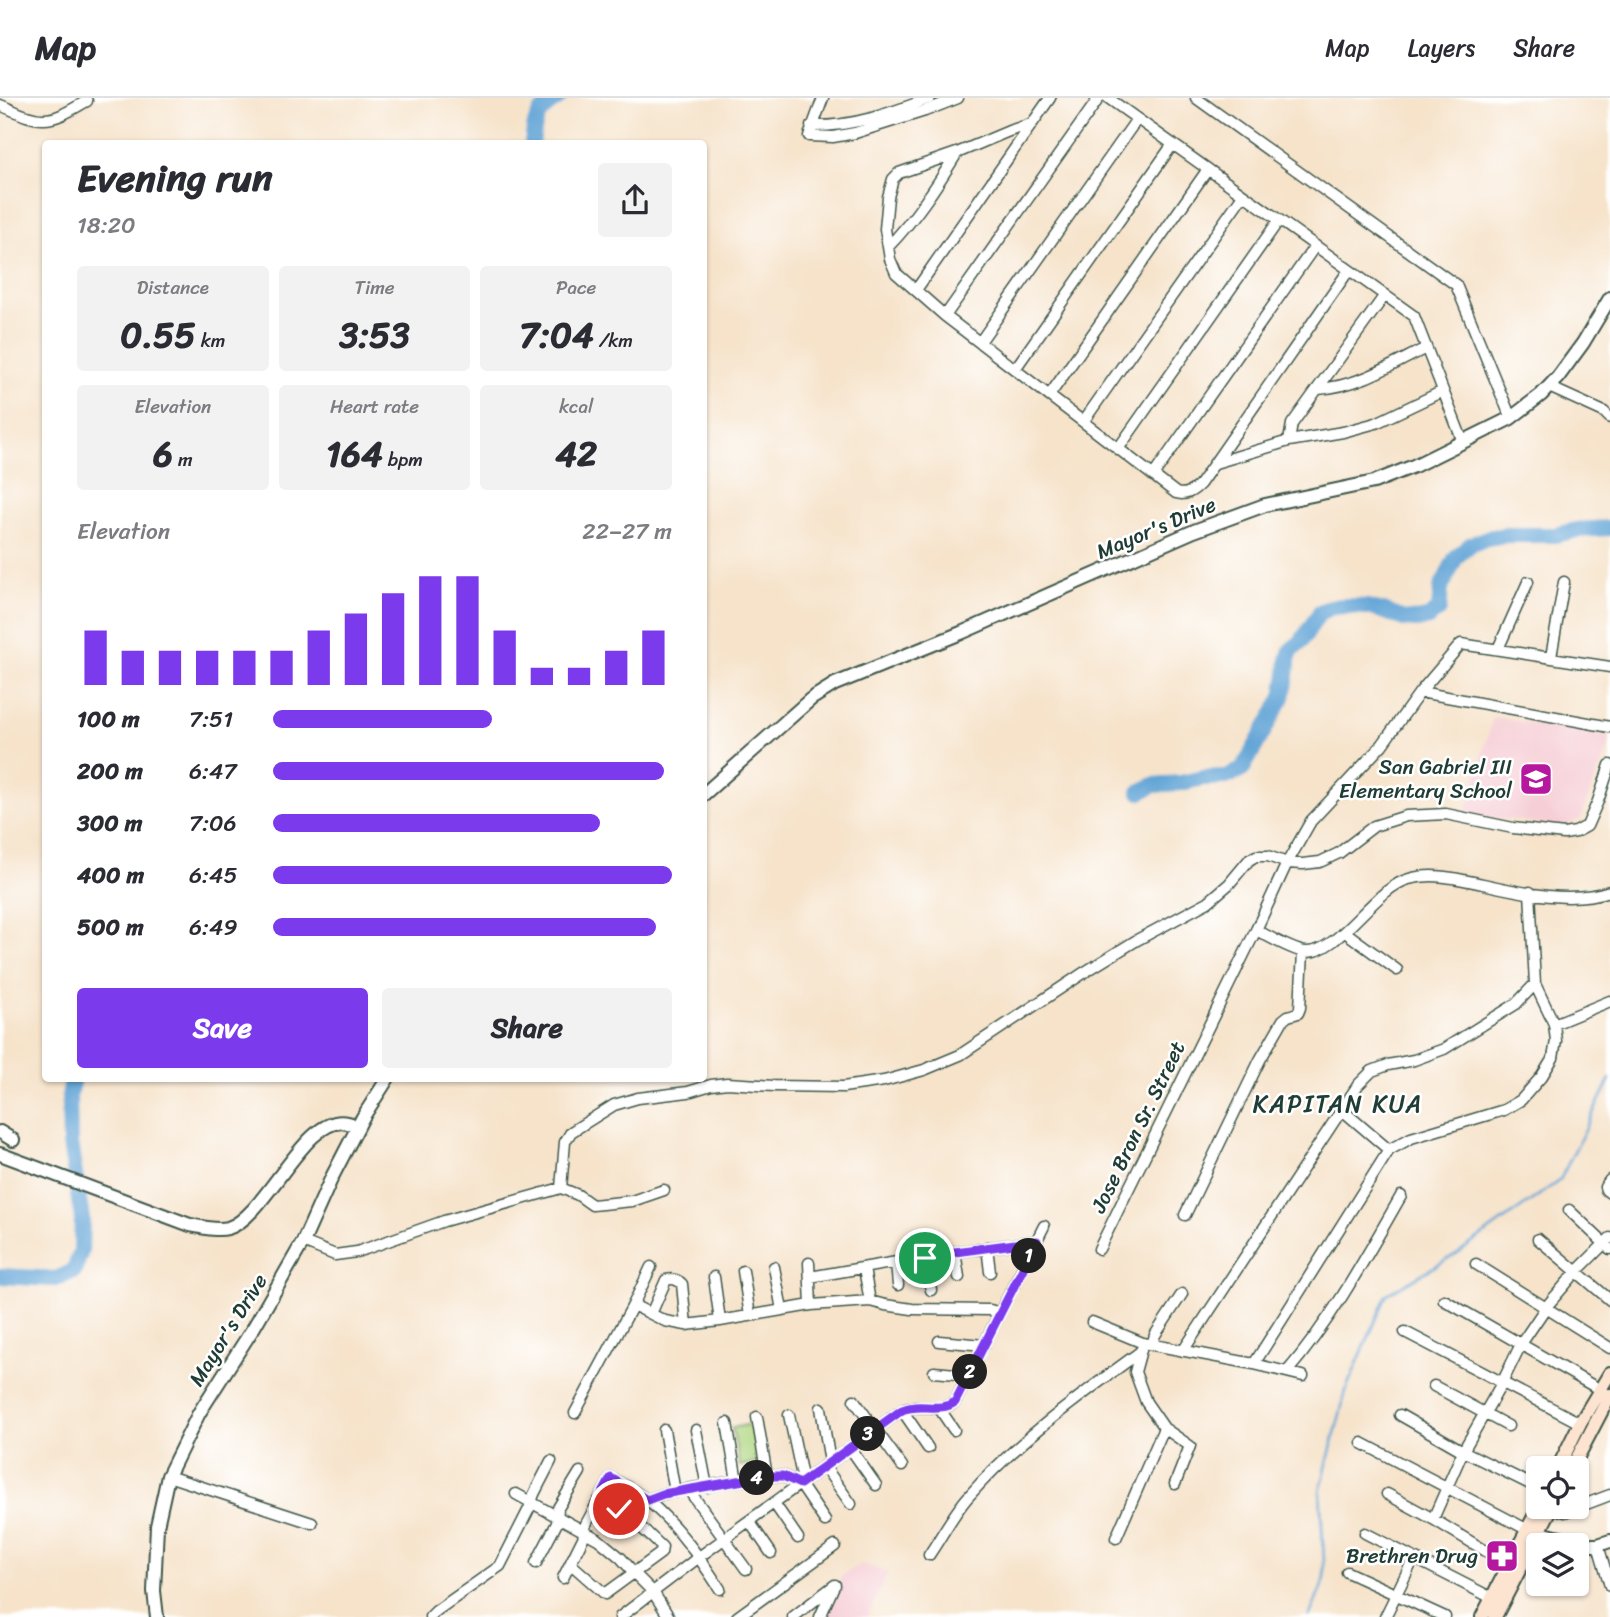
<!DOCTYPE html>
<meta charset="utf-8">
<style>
body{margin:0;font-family:Sriracha,sans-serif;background:#f2f2f3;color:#2b2b33;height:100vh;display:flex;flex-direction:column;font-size:26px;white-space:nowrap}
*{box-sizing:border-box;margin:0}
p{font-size:23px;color:#7c7c81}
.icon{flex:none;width:38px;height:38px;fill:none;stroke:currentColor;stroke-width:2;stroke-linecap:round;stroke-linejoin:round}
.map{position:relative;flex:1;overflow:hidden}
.drawer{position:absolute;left:42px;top:42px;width:665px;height:942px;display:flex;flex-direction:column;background:#fff;border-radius:7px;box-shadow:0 2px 5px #0004}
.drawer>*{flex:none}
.tools{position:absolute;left:1526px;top:1358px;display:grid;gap:14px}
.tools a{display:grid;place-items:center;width:63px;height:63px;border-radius:7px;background:#fff;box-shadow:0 2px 5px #0004;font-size:35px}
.pin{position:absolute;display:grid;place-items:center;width:60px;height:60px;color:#fff;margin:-30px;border:4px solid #fff;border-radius:50%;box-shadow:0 2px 7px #0007}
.km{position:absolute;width:35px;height:35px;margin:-18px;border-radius:50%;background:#222;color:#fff;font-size:19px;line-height:35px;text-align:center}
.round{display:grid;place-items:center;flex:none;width:74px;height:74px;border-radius:7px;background:#f2f2f3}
.headline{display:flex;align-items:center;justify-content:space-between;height:119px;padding:0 35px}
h1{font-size:38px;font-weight:700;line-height:52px}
.figures{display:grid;grid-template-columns:repeat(3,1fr);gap:10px;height:119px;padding:7px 35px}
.figures div{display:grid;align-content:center;border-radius:7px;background:#f2f2f3;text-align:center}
.figures b{font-size:35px;font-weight:700}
.figures small{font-size:19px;font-weight:400}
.figures p{font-size:19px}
.chart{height:196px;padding:14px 35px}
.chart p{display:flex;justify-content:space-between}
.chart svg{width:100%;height:126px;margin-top:7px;stroke:#7c3aed;stroke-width:6}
.cta{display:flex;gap:14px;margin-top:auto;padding:14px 35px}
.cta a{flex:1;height:80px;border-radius:7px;background:#7c3aed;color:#fff;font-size:28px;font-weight:700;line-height:80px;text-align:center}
.cta a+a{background:#f2f2f3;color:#2b2b33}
ul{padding:0 35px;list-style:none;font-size:23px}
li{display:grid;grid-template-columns:112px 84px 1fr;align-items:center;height:52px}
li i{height:18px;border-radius:9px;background:#7c3aed}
header{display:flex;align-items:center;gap:42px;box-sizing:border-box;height:98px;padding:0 35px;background:#fff;border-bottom:2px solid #e1e1e2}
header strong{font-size:33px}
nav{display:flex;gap:38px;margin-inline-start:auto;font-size:24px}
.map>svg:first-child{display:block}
.built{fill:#f6cfd6}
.green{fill:#afd680;stroke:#678a5a;stroke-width:2}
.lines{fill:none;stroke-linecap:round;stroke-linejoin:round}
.stream{stroke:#62a4d6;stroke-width:2.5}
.river{stroke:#62a4d6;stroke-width:16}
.minor-casing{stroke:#3f564a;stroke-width:13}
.tertiary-casing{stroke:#3f564a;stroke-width:16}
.secondary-casing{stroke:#3f564a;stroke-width:16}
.minor{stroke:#fff;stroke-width:10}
.tertiary{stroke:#fff;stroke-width:12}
.secondary{stroke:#fde4d1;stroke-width:12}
.route-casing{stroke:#fff;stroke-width:14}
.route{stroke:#7c3aed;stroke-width:9}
.labels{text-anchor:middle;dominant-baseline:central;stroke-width:5;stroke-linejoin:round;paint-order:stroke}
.street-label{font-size:21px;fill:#1f3d34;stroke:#fff}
.poi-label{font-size:21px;fill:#1f3d34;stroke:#fff;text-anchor:end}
.quarter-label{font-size:24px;letter-spacing:2px;fill:#1f3d34;stroke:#fff}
</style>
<header>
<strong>Map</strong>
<nav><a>Map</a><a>Layers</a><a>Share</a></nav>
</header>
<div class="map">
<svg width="1610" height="1519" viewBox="0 0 1610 1519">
<rect width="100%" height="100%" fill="#fff"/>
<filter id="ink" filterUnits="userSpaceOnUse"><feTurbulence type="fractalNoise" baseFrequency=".0143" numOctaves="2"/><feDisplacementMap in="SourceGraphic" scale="14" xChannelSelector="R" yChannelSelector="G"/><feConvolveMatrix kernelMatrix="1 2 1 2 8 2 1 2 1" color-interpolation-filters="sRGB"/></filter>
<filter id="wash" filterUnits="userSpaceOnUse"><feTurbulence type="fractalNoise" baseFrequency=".00686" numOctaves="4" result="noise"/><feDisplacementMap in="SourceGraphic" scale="28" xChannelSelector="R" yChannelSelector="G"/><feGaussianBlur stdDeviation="1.57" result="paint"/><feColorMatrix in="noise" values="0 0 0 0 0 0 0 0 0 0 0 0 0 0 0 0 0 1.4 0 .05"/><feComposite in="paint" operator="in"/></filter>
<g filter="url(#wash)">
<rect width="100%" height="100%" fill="#f6e3ca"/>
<path class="built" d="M1493,619L1610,638V643L1581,720L1571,726L1556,728L1508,721L1465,718Z
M862,1466L888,1475L867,1519H822L841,1478Z"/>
<path class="green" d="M752,1326L761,1363L740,1368L732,1330Z"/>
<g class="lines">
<path class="stream" d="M1309,1519L1325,1481L1320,1393L1347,1289L1387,1196L1458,1155L1560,1082L1610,981"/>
<path class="river" d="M532,46C535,20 536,14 559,0
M1140,694L1154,687L1181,685L1203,680L1226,679L1242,672L1283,599L1287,577L1288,562L1291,552L1301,544L1320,514L1332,509L1345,508L1367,509L1383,513L1404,521L1416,522L1428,520L1439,512L1441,490L1456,459L1470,447L1487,440L1507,437H1555L1577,432L1610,430
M0,1178L56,1181L74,1173L81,1153L82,1121L70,1045L69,998L73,980"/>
</g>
</g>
<g filter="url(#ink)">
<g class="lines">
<defs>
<path id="minor" d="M823,0L809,38L833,39L855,35L925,13L958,0
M1108,0L1414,218L1463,344
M1196,0L1456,187L1511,320
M0,7C13,12 30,22 44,21C59,21 74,10 87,3
M1031,26L1009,33L957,55L899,75L893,81L888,99L885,131L890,161L896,175L945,218L1176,395C1186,398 1193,393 1200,386L1349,172
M811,28C853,29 891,15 930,0
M888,149C915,121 936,89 957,55
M916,192L1050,0
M945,218L1099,0
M980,244L1137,21
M1015,271L1173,46
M1549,289L1604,314L1610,320
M1318,291C1359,288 1390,268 1426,250
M1049,298L1208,71
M1083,324L1243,97
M1289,343L1292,326L1385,197
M1118,351L1279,122
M1215,365L1289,343L1343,334L1376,325L1443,293
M1153,378L1315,148
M1498,551L1528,484
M1551,559L1564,484
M1420,594L1610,629
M1256,832C1270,839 1291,852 1305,854C1338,857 1374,790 1409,781C1434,774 1458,781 1483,786C1523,795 1570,806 1610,793
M1345,834L1397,872
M1554,926L1610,903
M1341,1011L1389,1052
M1610,1082L1605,1089L1606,1092L1610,1095
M561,1090L565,1044L571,1034L614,1007L638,1000L688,994L711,987L727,985L774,988L843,989L884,983L924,972L960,957L1085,874L1137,842L1208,804L1229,786L1249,762L1256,758H1268L1287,765L1303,766L1320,764L1339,755L1374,728L1406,718L1446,716L1513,730L1564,736L1576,734L1587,728L1598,703L1610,667
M1569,1112L1610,1151
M1185,1117L1260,962L1283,922L1288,918L1298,915L1300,910L1303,854
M1538,1141L1610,1202
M303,1144L335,1157L357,1154L444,1123L561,1090L578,1097L592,1107L632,1103L664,1092
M987,1149L990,1174
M1099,1151L1256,832L1287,765L1311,723L1382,647L1420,594L1461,546L1610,569
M955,1154L959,1179
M925,1160L931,1192
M809,1165L811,1207
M896,1165L898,1187
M1476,1166L1610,1250
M774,1169L782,1212
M864,1171L870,1203
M743,1173L750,1218
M714,1179L720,1223
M810,1179L955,1154L1037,1143
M1444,1202L1604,1294
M633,1207L665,1223L686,1227L720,1223L811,1207L870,1203L885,1207L912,1211L990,1212L1000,1215
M651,1216L666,1182C673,1180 677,1181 682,1186L686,1227
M1092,1224L1143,1245L1254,1266L1303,1278
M1405,1234L1580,1325
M939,1243L984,1247
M1152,1247L1155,1237L1182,1196
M1141,1252L1135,1274L1146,1304L1164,1330L1190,1348L1175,1386
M1183,1253L1358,987L1372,973L1388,967L1414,962L1444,951L1516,906L1535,886
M1254,1266L1389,1052L1411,1040L1504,1012L1521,1002L1542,978L1553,960L1556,943L1554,926L1535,886L1530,794
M934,1274L968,1277
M1287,1274C1333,1220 1366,1159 1401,1098
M1434,1288L1508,1328
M854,1302L902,1368
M821,1310L830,1364
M939,1310L954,1332
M902,1312L928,1350
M575,1315L633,1207L651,1169
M789,1317L803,1383
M1400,1317L1463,1353L1538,1390
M757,1319L767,1378
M727,1325L737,1383
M664,1332L675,1394
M696,1332L707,1389
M1362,1345L1528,1432
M850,1350L876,1387
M824,1368L851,1406
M168,1378L312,1425
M688,1391L746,1471
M516,1396L598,1441L621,1460L635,1476L653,1494L669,1519
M1387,1396L1433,1421L1509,1467
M647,1402L663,1396L688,1391L767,1378H783L800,1386L825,1423
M774,1405L798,1440
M1552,1410L1565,1414L1610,1397
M1433,1421L1463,1353L1502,1285L1521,1246L1546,1209L1577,1173L1610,1140
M749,1423L771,1455
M1365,1435L1492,1500
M1116,1440L1164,1330
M1598,1447L1610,1488
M929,1457C942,1438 953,1416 968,1399C1018,1342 1080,1298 1140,1254
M536,1465L557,1425L558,1410L580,1374
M571,1466L605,1496L661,1455L662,1449C643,1430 623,1414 601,1399
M1347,1474L1445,1519
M563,1480L583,1440L586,1426L611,1380C624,1387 637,1394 648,1403C677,1427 700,1460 720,1491
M430,1519L436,1513L500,1468L529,1411L534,1396L551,1363
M620,1519L699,1459L902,1312C920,1304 939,1316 955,1304L1044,1128
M737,1519L835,1448
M793,1519L835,1487
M820,1519L833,1490
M1385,1519L1414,1460"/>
<path id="tertiary" d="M704,696L811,601L835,586L961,535L1194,433L1265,407L1374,384L1414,368L1511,320L1541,297L1558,279L1583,245L1610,200
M0,1034L13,1042
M0,1056L190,1127C202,1129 216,1133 228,1130C266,1119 306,1014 347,1025C351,1025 354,1028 357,1029
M1529,1432L1587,1447H1598L1610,1443
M157,1519L154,1493L157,1428L168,1378L199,1315L254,1229L303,1144L332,1079L363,1019L388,980"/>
<path id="secondary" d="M1558,1370L1580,1325L1610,1275
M1572,1370L1610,1297
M1482,1519L1539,1409
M1495,1519L1552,1409"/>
</defs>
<use href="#minor" class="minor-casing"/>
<use href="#tertiary" class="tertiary-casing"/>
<use href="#secondary" class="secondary-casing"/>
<use href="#minor" class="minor"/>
<use href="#tertiary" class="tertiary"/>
<use href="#secondary" class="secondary"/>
</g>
</g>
<g class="lines" filter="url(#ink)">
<defs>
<path id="route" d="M619,1411L601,1399L611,1380L647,1402L663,1396L767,1378H783L800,1386L902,1312C920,1304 939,1315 955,1304L1037,1143L955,1154L925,1160"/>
</defs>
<use href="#route" class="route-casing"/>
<use href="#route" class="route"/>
</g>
<defs>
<symbol id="school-square" viewBox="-11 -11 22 22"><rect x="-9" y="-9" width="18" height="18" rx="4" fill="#b5179e" stroke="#fff"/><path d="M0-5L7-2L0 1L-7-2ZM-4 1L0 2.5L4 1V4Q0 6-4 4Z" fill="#fff"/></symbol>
<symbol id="pharmacy-square" viewBox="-11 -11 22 22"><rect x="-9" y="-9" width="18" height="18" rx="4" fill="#b5179e" stroke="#fff"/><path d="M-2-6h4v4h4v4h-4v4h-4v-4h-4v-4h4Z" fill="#fff"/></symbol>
</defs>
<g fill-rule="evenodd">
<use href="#school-square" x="1517" y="662" width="38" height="38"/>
<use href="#pharmacy-square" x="1483" y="1439" width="38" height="38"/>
</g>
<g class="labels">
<g class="street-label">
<text transform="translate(1156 430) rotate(-23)">Mayor's Drive</text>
<text transform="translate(1138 1029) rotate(-64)">Jose Bron Sr. Street</text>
<text transform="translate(228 1232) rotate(-58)">Mayor's Drive</text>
</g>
<g class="poi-label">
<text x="1512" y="669">San Gabriel III<tspan x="1512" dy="24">Elementary School</tspan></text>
<text x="1478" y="1458">Brethren Drug</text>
</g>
<g class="quarter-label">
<text x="1338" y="1006">KAPITAN KUA</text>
</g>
</g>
</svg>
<div class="tools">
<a><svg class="icon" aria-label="locate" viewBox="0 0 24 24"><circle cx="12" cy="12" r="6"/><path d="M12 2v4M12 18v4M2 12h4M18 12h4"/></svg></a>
<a><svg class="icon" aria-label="layers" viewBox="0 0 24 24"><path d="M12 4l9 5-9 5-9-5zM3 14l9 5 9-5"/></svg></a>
</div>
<div class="pin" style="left:925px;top:1160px;background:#1e9e55"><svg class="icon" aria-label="arrive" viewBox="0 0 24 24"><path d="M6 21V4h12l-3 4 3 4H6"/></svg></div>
<div class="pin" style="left:619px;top:1411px;background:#d93025"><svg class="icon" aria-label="check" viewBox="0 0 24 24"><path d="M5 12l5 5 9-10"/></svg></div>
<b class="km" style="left:1029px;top:1158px">1</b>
<b class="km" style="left:970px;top:1274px">2</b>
<b class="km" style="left:868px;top:1336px">3</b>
<b class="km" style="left:757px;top:1380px">4</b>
<section class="drawer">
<div class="headline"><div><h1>Evening run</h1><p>18:20</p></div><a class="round"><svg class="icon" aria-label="share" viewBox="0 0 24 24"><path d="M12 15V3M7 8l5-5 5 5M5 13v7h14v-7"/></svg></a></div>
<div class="figures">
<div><p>Distance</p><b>0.55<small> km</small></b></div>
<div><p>Time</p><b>3:53</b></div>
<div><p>Pace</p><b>7:04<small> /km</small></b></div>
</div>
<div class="figures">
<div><p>Elevation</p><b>6<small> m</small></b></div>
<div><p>Heart rate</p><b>164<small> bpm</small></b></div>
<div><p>kcal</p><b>42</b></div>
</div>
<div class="chart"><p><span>Elevation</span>22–27 m</p>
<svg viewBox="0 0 160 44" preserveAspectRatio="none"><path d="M5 44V25M15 44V32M25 44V32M35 44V32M45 44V32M55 44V32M65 44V25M75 44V19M85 44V12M95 44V6M105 44V6M115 44V25M125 44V38M135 44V38M145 44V32M155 44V25"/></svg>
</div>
<ul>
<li><b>100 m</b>7:51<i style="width:55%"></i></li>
<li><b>200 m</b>6:47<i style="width:98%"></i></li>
<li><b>300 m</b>7:06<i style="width:82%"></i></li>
<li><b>400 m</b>6:45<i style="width:100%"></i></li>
<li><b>500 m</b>6:49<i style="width:96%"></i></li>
</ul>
<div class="cta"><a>Save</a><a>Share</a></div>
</section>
</div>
